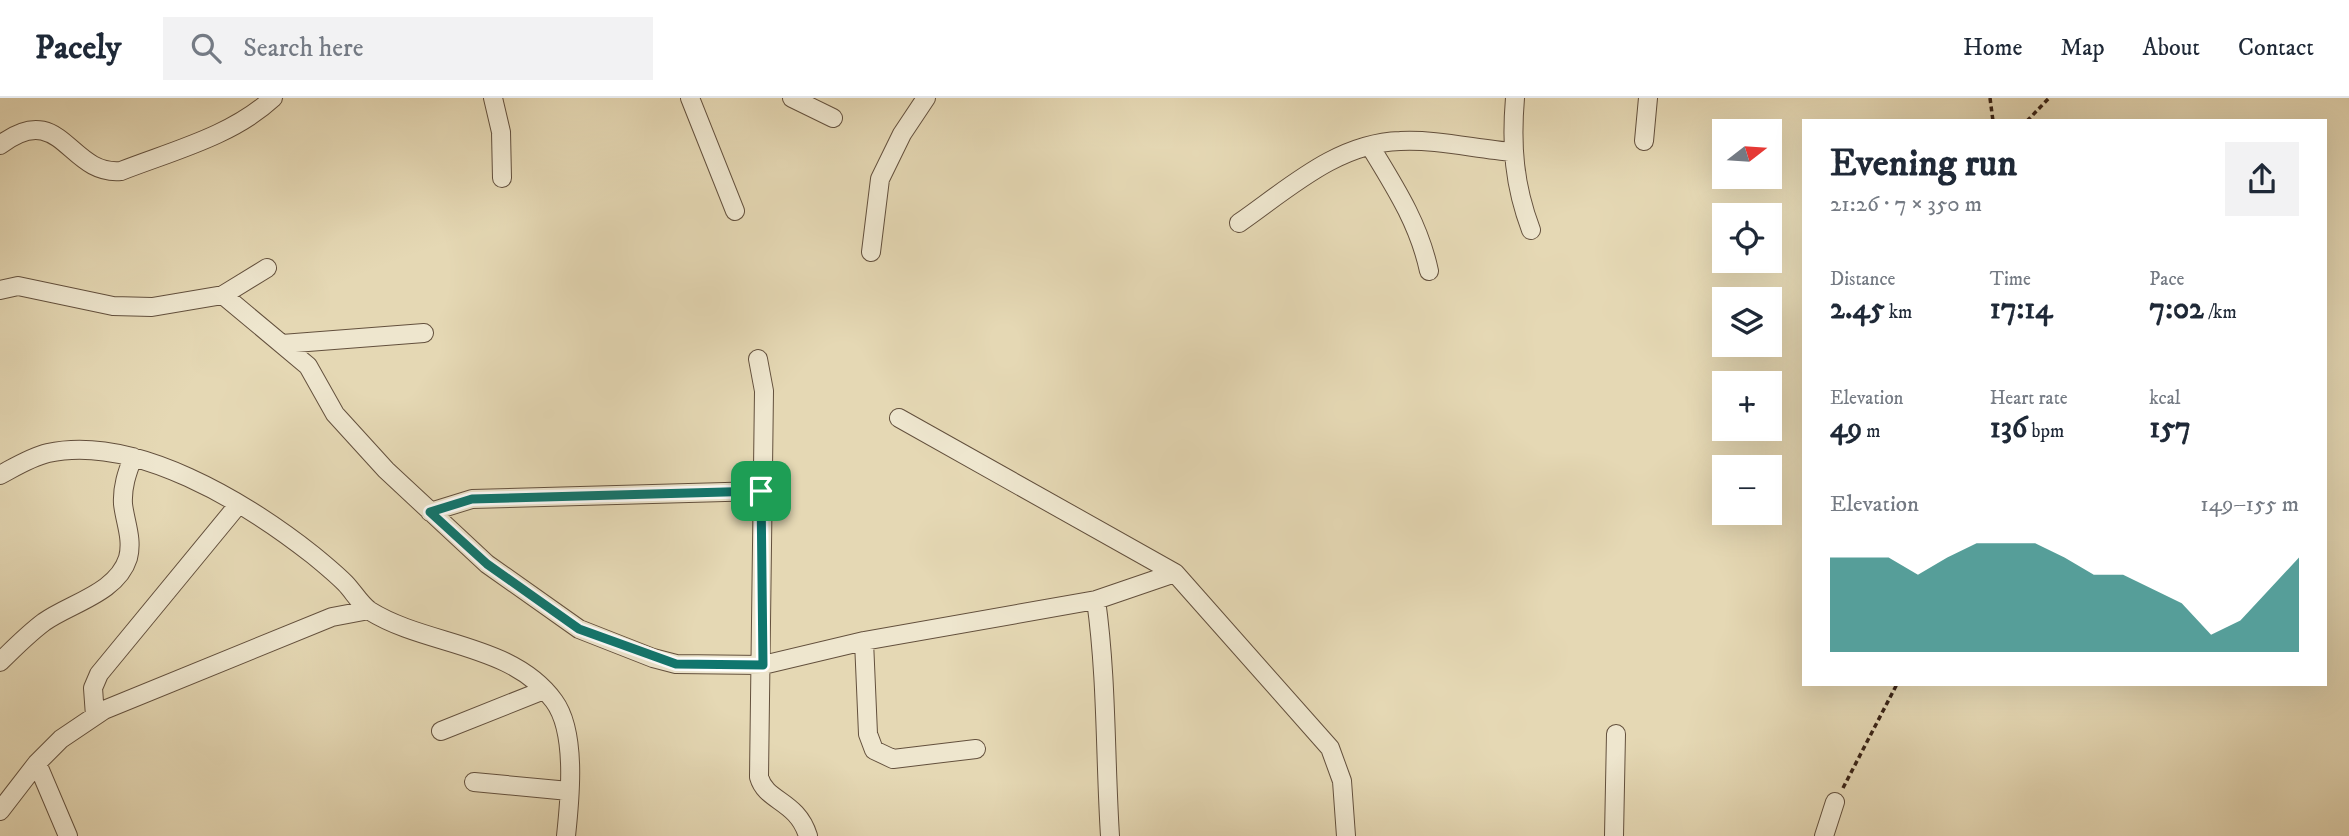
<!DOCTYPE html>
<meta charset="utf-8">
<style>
body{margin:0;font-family:"IM FELL DW Pica",serif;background:#f2f2f3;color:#1f2937;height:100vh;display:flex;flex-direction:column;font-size:26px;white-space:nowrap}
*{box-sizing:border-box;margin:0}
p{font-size:23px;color:#747a83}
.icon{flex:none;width:38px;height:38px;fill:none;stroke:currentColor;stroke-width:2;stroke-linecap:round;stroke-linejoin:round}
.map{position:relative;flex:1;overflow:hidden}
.panel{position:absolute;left:1802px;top:21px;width:525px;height:567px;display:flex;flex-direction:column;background:#fff;border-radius:0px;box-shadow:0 7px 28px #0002}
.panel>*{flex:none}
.needle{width:46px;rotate:73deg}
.tools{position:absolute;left:1712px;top:21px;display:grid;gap:14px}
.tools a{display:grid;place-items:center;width:70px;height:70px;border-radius:0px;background:#fff;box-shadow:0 7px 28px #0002;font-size:35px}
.pin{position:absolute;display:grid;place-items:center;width:60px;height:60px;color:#fff;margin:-30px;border-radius:14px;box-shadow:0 4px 10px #0006}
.round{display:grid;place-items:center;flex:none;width:74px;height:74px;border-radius:0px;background:#f2f2f3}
.summary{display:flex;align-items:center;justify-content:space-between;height:119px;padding:0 28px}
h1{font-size:38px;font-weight:700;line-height:52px}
.figures{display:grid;grid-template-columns:repeat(3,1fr);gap:10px;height:119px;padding:7px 28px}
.figures div{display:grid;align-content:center}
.figures b{font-size:30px;font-weight:700}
.figures small{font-size:19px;font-weight:400}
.figures p{font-size:19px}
.chart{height:196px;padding:14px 28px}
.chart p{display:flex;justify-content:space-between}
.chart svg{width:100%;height:126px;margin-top:7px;fill:#0f766e;opacity:.7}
header{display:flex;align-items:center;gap:42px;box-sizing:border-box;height:98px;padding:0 35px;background:#fff;border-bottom:2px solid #e0e1e3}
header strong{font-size:33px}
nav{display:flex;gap:38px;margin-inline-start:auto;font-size:24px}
.search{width:490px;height:63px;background:#f2f2f3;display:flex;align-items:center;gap:18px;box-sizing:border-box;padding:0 24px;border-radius:0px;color:#747a83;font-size:26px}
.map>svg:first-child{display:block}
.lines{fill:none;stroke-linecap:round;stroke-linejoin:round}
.minor-casing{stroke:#63503d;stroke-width:20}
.path{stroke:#382215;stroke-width:3.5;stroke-dasharray:5 3.5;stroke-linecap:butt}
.minor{stroke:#eee6ce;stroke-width:18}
.route-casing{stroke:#fff;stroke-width:14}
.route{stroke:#0f766e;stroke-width:9}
</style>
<header>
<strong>Pacely</strong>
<div class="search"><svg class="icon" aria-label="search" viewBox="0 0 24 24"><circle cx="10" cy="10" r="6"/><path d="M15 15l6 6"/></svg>Search here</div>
<nav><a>Home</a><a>Map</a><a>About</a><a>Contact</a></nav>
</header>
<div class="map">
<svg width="2349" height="738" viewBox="0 0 2349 738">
<rect width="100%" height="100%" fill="#e5d8b4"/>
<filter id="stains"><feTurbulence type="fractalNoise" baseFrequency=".00286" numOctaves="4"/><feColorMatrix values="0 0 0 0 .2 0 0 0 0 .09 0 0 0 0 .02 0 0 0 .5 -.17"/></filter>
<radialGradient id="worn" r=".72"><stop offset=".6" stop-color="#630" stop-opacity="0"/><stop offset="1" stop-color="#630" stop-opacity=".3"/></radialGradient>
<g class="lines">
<defs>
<path id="minor" d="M493,0L501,34L502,80
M690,0L735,113
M792,0L833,20
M1515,0C1511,47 1514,87 1531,132
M1644,43L1648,0
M0,47C62,0 68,78 121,73C172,53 232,38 273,0
M1370,48C1395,89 1419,126 1429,173
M1239,125C1288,91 1337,45 1400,43C1436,41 1476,51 1513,54
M871,154L880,81L902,36L926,0
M0,192L18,188L113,208L152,209L223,197L267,170
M223,197L308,268L335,316L386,372L487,466L579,531L653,560L676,566L763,567L864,543L1096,502L1175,475
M282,246L424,235
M758,261L764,293L759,679C766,704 797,702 808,738
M899,320L1175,475L1330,650L1342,683L1346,738
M0,377C15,369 31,359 48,355C135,336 247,405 313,457C324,466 335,475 345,485C353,493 360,506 370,513C426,548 512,545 554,603C577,634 570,701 566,738
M430,414L472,401L761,393
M1096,502C1107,580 1105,659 1110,738
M864,543L868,636L874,652L893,661L976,651
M0,564C14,550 28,536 44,524C71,505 117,495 128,460C133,441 125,424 123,406C122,389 127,375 133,359
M95,618L93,590L99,576L238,407
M441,633L544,592
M37,665L68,738
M474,684L569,693
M0,713L37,665L61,641L104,612L332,519L369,512
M1614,738L1616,636
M1824,738L1835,704"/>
</defs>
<use href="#minor" class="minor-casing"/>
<path class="path" d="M1990,0L1993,23
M2027,23L2049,0
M1843,690L1897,586"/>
<use href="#minor" class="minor"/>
</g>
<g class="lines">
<defs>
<path id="route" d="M761,393L763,567L676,566L579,531L487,466L430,414L472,401Z"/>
</defs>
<use href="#route" class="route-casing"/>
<use href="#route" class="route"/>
</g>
<rect width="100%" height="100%" filter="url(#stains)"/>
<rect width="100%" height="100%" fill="url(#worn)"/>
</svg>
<div class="tools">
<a><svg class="needle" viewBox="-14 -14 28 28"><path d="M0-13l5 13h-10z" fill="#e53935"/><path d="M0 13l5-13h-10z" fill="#747a83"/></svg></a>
<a><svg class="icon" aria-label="locate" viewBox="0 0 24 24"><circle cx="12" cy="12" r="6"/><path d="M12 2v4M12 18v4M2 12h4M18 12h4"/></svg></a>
<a><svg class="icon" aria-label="layers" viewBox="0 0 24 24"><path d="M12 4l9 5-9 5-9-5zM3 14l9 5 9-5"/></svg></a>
<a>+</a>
<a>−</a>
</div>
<div class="pin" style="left:761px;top:393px;background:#1e9e55"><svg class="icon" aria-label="arrive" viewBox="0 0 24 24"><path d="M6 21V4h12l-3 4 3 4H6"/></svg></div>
<section class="panel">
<div class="summary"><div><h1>Evening run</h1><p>21:26 · 7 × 350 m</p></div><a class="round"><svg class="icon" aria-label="share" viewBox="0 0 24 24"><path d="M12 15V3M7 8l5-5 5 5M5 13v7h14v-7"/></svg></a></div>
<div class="figures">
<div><p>Distance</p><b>2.45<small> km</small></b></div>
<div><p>Time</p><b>17:14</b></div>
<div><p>Pace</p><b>7:02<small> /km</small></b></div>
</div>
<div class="figures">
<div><p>Elevation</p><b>49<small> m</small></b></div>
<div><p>Heart rate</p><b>136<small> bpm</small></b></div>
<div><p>kcal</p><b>157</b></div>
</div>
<div class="chart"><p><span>Elevation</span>149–155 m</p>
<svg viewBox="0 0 160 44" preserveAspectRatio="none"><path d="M0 44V11L10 11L20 11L30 17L40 11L50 6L60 6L70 6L80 11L90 17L100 17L110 22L120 27L130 38L140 33L150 22L160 11V44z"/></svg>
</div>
</section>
</div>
